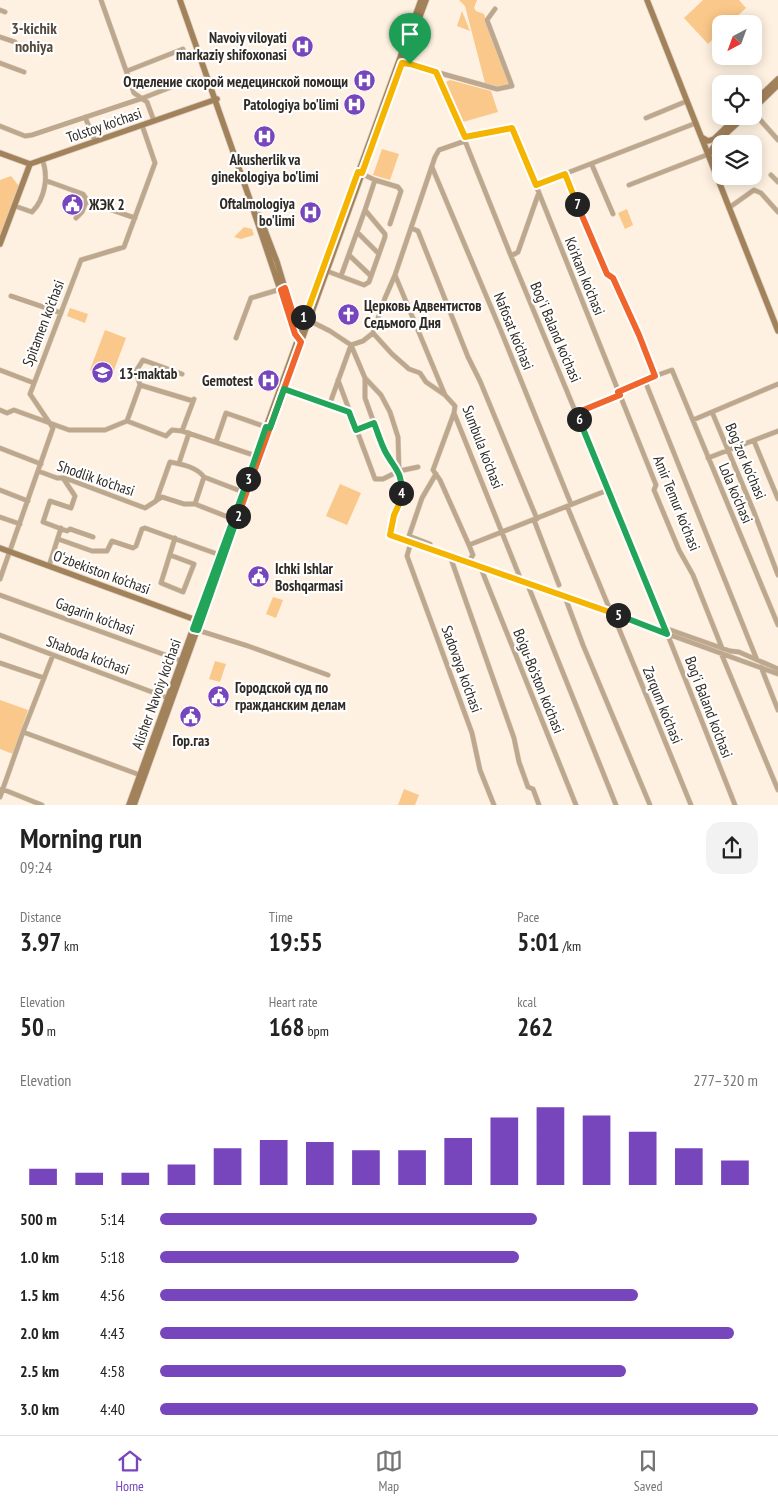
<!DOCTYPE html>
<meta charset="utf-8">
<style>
body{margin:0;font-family:"PT Sans Narrow",sans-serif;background:#f2f2f2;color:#222;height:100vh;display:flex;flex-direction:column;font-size:19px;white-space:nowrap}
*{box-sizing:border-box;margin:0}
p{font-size:16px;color:#767676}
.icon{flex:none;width:28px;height:28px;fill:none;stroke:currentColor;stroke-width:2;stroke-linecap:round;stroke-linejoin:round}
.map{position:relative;height:805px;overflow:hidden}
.side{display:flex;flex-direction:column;background:#fff;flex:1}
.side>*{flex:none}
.needle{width:32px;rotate:221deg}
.fabs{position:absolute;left:712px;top:15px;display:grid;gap:10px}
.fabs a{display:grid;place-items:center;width:50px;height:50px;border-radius:10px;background:#fff;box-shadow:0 2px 12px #0003;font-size:25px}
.pin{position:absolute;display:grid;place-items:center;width:42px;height:42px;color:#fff;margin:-51px -21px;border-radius:50% 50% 50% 0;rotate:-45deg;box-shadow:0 0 5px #0007}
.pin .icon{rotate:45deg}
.km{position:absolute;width:25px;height:25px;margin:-12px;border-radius:50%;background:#222;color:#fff;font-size:14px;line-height:25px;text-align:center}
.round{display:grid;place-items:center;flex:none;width:52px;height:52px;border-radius:15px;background:#f2f2f2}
.headline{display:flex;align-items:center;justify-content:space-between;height:85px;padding:0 20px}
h1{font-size:28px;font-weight:800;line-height:38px}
.figures{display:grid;grid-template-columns:repeat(3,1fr);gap:8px;height:85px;padding:5px 20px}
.figures div{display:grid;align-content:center}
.figures b{font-size:25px;font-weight:800}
.figures small{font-size:14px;font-weight:400}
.figures p{font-size:14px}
.chart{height:140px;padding:10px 20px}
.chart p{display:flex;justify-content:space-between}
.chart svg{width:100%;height:90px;margin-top:5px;stroke:#7745bc;stroke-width:6}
ul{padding:0 20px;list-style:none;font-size:16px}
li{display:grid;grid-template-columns:80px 60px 1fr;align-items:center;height:38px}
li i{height:12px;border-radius:6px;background:#7745bc}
.dock{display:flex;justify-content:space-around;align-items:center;height:70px;border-top:1px solid #e0e0e0;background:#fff;font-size:14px;color:#767676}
.dock a{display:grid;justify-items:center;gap:2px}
.dock .on{color:#7745bc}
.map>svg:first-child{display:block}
.green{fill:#fac88a}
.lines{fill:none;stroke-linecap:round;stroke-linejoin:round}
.street-casing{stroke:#d9cdbf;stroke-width:5.5}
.secondary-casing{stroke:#d9cdbf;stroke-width:7}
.street{stroke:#bda78d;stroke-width:4.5}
.secondary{stroke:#a2825a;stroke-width:5.5}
.split-1-casing{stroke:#fff;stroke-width:10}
.split-2-casing{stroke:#fff;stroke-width:10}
.split-3-casing{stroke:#fff;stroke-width:10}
.split-4-casing{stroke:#fff;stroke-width:10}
.split-5-casing{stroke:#fff;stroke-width:10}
.split-6-casing{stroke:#fff;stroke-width:10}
.split-7-casing{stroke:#fff;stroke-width:10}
.split-8-casing{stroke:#fff;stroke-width:10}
.split-1{stroke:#f5b400;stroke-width:6}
.split-2{stroke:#f0652b;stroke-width:6}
.split-3{stroke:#22a559;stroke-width:6}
.split-4{stroke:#22a559;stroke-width:6}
.split-5{stroke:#f5b400;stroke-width:6}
.split-6{stroke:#22a559;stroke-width:6}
.split-7{stroke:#f0652b;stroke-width:6}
.split-8{stroke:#f5b400;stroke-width:6}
.labels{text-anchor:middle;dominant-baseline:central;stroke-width:4.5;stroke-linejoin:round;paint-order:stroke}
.poi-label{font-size:15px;font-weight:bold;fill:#2f2a24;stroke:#fff;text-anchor:end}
.street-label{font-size:15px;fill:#2f2a24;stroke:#fff}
.neighbourhood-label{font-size:16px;font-weight:bold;fill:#544a3d;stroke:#fff}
</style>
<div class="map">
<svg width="778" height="805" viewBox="0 0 778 805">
<rect width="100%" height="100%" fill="#fef1e1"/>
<path class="green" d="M459,0H477L474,8L476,11L484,14L509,85L497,86L485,83L465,6Z
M703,0H739L746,8L729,24H721V31L708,44L684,18Z
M462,11L470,31L457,26Z
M450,80L491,91L498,112L463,122L446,82Z
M382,149L399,154L390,180L373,175Z
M11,176L19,186L0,240V180Z
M627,209L633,225L625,229L618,213Z
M244,227L252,229L254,235L241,239L234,237Z
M70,308L88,314L85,323L67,316Z
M105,330L126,338L111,378L90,370Z
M340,484L361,493L347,525L326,516Z
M273,597L283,600L276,618L266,614Z
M215,661L226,664L220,682L209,679Z
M0,700L28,710L13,754L0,749Z
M404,789L419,795L415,805H398Z"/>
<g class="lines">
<defs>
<path id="street" d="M101,0L134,93L147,102L154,121
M0,10L5,12
M0,37L15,42
M400,62L436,72L465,137V141L511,256L665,628L735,805
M0,63L24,72
M127,71L183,49
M436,72L497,89L512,86L487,20L495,9
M754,113L778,140
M85,117L95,141
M646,118L687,101
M0,126L25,136L32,135L143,98L192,79
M465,137L513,128L656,485L654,490L679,550L693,575L722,648
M592,165L613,214
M432,167L501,331L571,504
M565,174L607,274L613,278L639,335L655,376L619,392
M771,175L778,182
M375,180L398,187L401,191L390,224
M47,181L83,194L87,200L82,212L76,218
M536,185L696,123
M629,185L709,154
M86,201L135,218
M15,206L32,212C45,199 49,176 42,159
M730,207L754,190L761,193L778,212
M411,228L418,231L468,357L480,381L537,519
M357,232L379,254
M349,255L371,276
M511,256L518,252L538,195
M324,270L364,285L369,282L385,237V234L365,210L375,180L360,173
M395,275L445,395L455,406L454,413L519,575
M341,276L365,210
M11,296L61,313
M308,320L330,331L351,345L363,341L373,333L385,298L395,275L435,157L439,150L465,141
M373,333L392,354L409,369L420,373L426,382L445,395
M236,338L251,298L281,289
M351,345L365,378L381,395L390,412L398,437L399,470L402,486L401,500L394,515L390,535L480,566L778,674
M0,370L34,383
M655,376L672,370L778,625
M365,378V398L374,423L385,452L398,469
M338,380L375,479H383L399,471L418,467
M645,381L757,660
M140,385L136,371L143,360L182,374
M140,385L193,401
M284,389L349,412
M329,406L351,345
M0,410L7,413L14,410L69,430H105L127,421
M712,412L754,512L778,575
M454,413L433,470L440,480L469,545
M576,413L620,395
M693,420L778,384
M127,421L166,436L172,430L182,431L259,457
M127,421L140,385
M182,431L194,399
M357,431L374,423
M754,441L778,499
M216,442L226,413L269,428
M0,448L41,464
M708,458L778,431
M179,463L189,433
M38,471L57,478H65L145,508L156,501L170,462C181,464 197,467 204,477L243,492
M63,478L75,496L71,508L50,501L43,522L67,531L70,529L93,537
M0,490L28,501
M157,500L162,497L184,504H195L233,519
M195,504L204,477
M567,506L608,605
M0,517L20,524
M534,520L559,585
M58,539L92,551H107L112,541L133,548L136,546L142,529L145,528L220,555
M411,542L407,556L472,733L480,770L494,805
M430,544L409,536L422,498L436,474
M170,555L194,564L183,592L161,583L175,538
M450,556L514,738L519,762L528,787L533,789L539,805
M468,562L473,555L469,545L608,490
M49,566L61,528
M480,566L576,805
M0,579L53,428L30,394L81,260L124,247L155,163L142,125
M527,583L616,805
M0,595L182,661
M565,597L583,645L650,805
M613,614L691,805
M665,628L730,651L739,652L778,669
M194,629L248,646L328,675
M0,635L168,698
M721,653L778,790
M0,663L44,678
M761,667L778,710
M23,732L140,775
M2,789L42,805
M0,797L23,732L53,655"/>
<path id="secondary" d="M180,0L249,197L295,334L299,340
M647,0L778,331
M754,102L778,79
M386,107L426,0
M754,108L778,85
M703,138L708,141L714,139L738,116
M0,153L30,164L217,99
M709,154L716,143L745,116
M259,215L277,262L298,332
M0,244L30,164
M289,375L372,146
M263,445L276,409
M0,548L196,620
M129,805L421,0
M134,805L219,569"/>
</defs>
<use href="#street" class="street-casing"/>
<use href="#secondary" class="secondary-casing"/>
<use href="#street" class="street"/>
<use href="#secondary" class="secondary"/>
</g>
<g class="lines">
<defs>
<path id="split-1" d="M303,317L306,315L358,172L362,173L402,63L410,64"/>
<path id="split-2" d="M238,516L301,342L295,334L281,290L285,288L294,317H303"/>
<path id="split-3" d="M238,516L198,630L193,629L248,479"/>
<path id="split-4" d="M248,479L266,427L270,428L284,389L349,412L356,430L374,423C378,433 381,444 386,453C395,469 403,473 401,493"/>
<path id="split-5" d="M401,493V500L394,515L390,535L618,615"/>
<path id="split-6" d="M579,419L667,634L618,615"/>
<path id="split-7" d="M577,204L607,274L613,278L639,335L655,376L618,392L620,395L576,413L579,419"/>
<path id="split-8" d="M410,64L436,72L465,137L512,128L536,185L565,174L577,204"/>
</defs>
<use href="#split-1" class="split-1-casing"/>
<use href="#split-2" class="split-2-casing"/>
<use href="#split-3" class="split-3-casing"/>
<use href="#split-4" class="split-4-casing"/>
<use href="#split-5" class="split-5-casing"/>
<use href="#split-6" class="split-6-casing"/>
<use href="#split-7" class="split-7-casing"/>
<use href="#split-8" class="split-8-casing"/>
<use href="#split-1" class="split-1"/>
<use href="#split-2" class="split-2"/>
<use href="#split-3" class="split-3"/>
<use href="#split-4" class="split-4"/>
<use href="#split-5" class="split-5"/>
<use href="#split-6" class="split-6"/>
<use href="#split-7" class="split-7"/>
<use href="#split-8" class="split-8"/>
</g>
<defs>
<symbol id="hospital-disc" viewBox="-11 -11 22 22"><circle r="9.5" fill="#7745bc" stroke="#fff"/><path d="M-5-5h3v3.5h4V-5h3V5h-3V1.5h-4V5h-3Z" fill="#fff"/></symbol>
<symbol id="civic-disc" viewBox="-11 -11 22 22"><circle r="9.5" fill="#7745bc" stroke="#fff"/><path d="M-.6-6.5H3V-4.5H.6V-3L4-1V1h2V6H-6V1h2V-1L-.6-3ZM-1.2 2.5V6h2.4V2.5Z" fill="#fff"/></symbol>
<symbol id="church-disc" viewBox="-11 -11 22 22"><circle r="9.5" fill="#7745bc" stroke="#fff"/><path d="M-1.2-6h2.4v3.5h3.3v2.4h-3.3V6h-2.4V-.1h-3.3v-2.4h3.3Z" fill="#fff"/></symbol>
<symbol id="school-disc" viewBox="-11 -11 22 22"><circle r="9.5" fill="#7745bc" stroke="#fff"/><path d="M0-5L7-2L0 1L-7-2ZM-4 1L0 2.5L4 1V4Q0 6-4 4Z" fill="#fff"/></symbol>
</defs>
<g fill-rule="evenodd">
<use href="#hospital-disc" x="290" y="34" width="25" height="25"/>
<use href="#hospital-disc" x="352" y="68" width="25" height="25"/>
<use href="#hospital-disc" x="342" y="92" width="25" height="25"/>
<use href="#hospital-disc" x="252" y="124" width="25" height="25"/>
<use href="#civic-disc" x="60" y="192" width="25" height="25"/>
<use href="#hospital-disc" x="298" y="200" width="25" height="25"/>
<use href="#church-disc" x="336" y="302" width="25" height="25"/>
<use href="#school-disc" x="90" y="360" width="25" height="25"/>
<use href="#hospital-disc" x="256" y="368" width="25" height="25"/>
<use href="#civic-disc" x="246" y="564" width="25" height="25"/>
<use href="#civic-disc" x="206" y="684" width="25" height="25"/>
<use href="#civic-disc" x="178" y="704" width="25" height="25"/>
</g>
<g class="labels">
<g class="poi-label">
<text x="287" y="37">Navoiy viloyati<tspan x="287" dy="17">markaziy shifoxonasi</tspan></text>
<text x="348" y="81">Отделение скорой медецинской помощи</text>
<text x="339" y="104">Patologiya bo'limi</text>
<text x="265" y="159" text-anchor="middle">Akusherlik va<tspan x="265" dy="17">ginekologiya bo'limi</tspan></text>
<text x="295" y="203">Oftalmologiya<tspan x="295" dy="17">bo'limi</tspan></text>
<text x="89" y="204" text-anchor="start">ЖЭК 2</text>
<text x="364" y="305" text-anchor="start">Церковь Адвентистов<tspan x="364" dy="17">Седьмого Дня</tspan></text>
<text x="119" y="373" text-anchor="start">13-maktab</text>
<text x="253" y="380">Gemotest</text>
<text x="275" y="568" text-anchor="start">Ichki Ishlar<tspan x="275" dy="17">Boshqarmasi</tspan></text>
<text x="235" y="687" text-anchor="start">Городской суд по<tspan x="235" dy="17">гражданским делам</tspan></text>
<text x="191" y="740" text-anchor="middle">Гор.газ</text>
</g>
<g class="street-label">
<text transform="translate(104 125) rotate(-19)">Tolstoy ko'chasi</text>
<text transform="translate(585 276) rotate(68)">Ko'rkam ko'chasi</text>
<text transform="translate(43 323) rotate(-69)">Spitamen ko'chasi</text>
<text transform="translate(514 331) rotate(68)">Nafosat ko'chasi</text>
<text transform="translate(556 332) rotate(67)">Bog'i Baland ko'chasi</text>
<text transform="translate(483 447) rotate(69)">Sumbula ko'chasi</text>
<text transform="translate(746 461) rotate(67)">Bog'zor ko'chasi</text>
<text transform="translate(96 478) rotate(19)">Shodlik ko'chasi</text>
<text transform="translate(736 493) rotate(67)">Lola ko'chasi</text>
<text transform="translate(677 503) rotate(68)">Amir Temur ko'chasi</text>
<text transform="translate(102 572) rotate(20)">O‘zbekiston ko‘chasi</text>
<text transform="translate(95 616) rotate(20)">Gagarin ko'chasi</text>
<text transform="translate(88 655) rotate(20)">Shaboda ko'chasi</text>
<text transform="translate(462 669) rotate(70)">Sadovaya ko'chasi</text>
<text transform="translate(539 681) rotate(68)">Bo'gu-Bo'ston ko'chasi</text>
<text transform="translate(156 694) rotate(-70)">Alisher Navoiy ko'chasi</text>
<text transform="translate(663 705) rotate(68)">Zarqum ko'chasi</text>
<text transform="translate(709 707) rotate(69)">Bog'i Baland ko'chasi</text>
</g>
<g class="neighbourhood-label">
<text x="34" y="28">3-kichik<tspan x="34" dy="18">nohiya</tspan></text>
</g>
</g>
</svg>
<div class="fabs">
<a><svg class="needle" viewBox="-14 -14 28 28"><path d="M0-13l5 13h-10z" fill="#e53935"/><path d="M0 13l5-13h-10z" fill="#767676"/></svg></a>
<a><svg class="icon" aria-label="locate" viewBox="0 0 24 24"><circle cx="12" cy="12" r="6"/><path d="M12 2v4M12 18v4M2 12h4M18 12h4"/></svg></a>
<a><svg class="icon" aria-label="layers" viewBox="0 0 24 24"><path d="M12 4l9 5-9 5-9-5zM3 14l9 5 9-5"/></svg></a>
</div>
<div class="pin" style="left:410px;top:64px;background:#1e9e55"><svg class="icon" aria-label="arrive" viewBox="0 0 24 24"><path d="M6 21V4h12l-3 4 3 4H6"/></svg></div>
<b class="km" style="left:303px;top:317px">1</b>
<b class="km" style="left:238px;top:516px">2</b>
<b class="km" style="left:248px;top:479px">3</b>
<b class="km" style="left:401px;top:493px">4</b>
<b class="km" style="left:618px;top:615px">5</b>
<b class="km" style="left:579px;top:419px">6</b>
<b class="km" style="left:577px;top:204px">7</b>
</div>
<section class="side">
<div class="headline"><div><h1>Morning run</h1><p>09:24</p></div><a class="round"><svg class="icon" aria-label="share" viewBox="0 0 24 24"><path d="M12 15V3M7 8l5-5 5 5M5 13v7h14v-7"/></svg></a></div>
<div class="figures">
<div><p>Distance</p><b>3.97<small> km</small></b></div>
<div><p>Time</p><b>19:55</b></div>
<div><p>Pace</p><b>5:01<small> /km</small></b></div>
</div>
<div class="figures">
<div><p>Elevation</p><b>50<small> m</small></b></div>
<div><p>Heart rate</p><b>168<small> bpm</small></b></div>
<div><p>kcal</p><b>262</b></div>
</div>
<div class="chart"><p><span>Elevation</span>277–320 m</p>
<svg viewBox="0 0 160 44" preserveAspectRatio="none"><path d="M5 44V36M15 44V38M25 44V38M35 44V34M45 44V26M55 44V22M65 44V23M75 44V27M85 44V27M95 44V21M105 44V11M115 44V6M125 44V10M135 44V18M145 44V26M155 44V32"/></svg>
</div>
<ul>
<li><b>500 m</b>5:14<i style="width:63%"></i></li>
<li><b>1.0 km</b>5:18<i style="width:60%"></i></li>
<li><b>1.5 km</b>4:56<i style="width:80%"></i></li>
<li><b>2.0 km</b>4:43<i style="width:96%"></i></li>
<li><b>2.5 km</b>4:58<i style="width:78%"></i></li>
<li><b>3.0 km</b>4:40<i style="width:100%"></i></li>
</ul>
</section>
<nav class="dock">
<a class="on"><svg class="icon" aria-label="home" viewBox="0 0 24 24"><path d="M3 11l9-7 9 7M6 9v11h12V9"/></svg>Home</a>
<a><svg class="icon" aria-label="map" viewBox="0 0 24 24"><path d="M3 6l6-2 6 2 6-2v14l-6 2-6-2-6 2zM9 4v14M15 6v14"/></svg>Map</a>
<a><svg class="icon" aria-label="saved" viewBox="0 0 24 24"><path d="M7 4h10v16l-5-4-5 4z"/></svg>Saved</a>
</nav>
